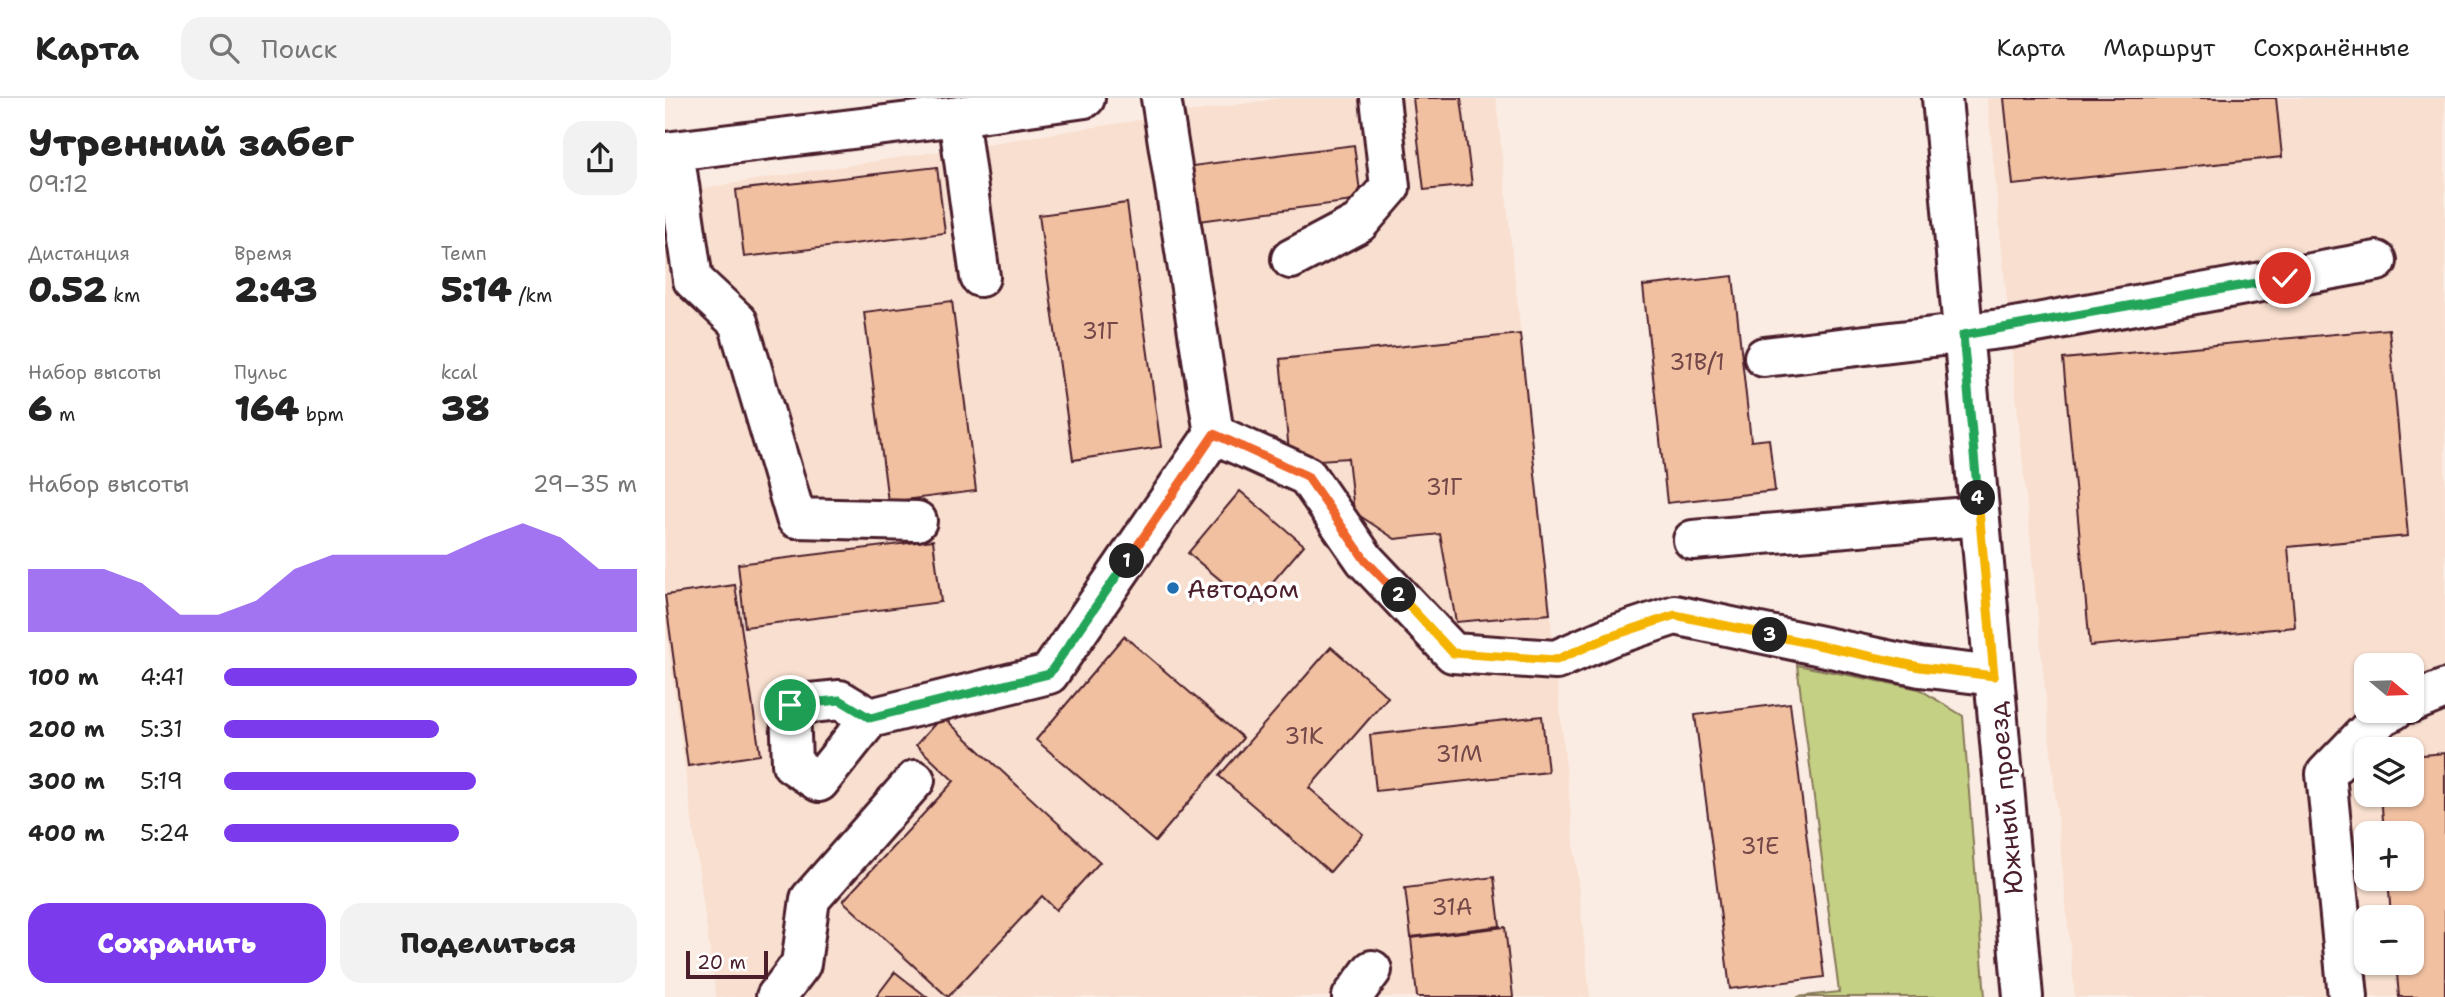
<!DOCTYPE html>
<html lang="ru">
<meta charset="utf-8">
<style>
body{margin:0;font-family:"Shantell Sans",sans-serif;background:#f2f2f2;color:#222;height:100vh;display:flex;flex-direction:column;font-size:26px;white-space:nowrap}
*{box-sizing:border-box;margin:0}
p{font-size:23px;color:#767676}
.icon{flex:none;width:38px;height:38px;fill:none;stroke:currentColor;stroke-width:2;stroke-linecap:round;stroke-linejoin:round}
.map{position:relative;flex:1;overflow:hidden}
.details{display:flex;flex-direction:column;background:#fff;width:665px}
.details>*{flex:none}
.needle{width:46px;rotate:109deg}
.buttons{position:absolute;left:1689px;top:555px;display:grid;gap:14px}
.buttons a{display:grid;place-items:center;width:70px;height:70px;border-radius:14px;background:#fff;box-shadow:0 2px 5px #0004;font-size:35px}
.scale{position:absolute;left:21px;bottom:18px;width:82px;box-sizing:border-box;padding-left:7px;border:4px solid #4a1f2b;border-top:0;font-size:19px;line-height:24px;white-space:nowrap;color:#4a1f2b;-webkit-text-stroke:5px #fff;paint-order:stroke}
.pin{position:absolute;display:grid;place-items:center;width:60px;height:60px;color:#fff;margin:-30px;border:4px solid #fff;border-radius:50%;box-shadow:0 2px 7px #0007}
.km{position:absolute;width:35px;height:35px;margin:-18px;border-radius:50%;background:#222;color:#fff;font-size:19px;line-height:35px;text-align:center}
.round{display:grid;place-items:center;flex:none;width:74px;height:74px;border-radius:21px;background:#f2f2f2}
.summary{display:flex;align-items:center;justify-content:space-between;height:119px;padding:0 28px}
h1{font-size:38px;font-weight:800;line-height:52px}
.stats{display:grid;grid-template-columns:repeat(3,1fr);gap:10px;height:119px;padding:7px 28px}
.stats div{display:grid;align-content:center}
.stats b{font-size:35px;font-weight:800}
.stats small{font-size:19px;font-weight:400}
.stats p{font-size:19px}
.chart{height:196px;padding:14px 28px}
.chart p{display:flex;justify-content:space-between}
.chart svg{width:100%;height:126px;margin-top:7px;fill:#7c3aed;opacity:.7}
.cta{display:flex;gap:14px;margin-top:auto;padding:14px 28px}
.cta a{flex:1;height:80px;border-radius:21px;background:#7c3aed;color:#fff;font-size:28px;font-weight:800;line-height:80px;text-align:center}
.cta a+a{background:#f2f2f2;color:#222}
ul{padding:0 28px;list-style:none;font-size:23px}
li{display:grid;grid-template-columns:112px 84px 1fr;align-items:center;height:52px}
li i{height:18px;border-radius:9px;background:#7c3aed}
header{display:flex;align-items:center;gap:42px;box-sizing:border-box;height:98px;padding:0 35px;background:#fff;border-bottom:2px solid #e0e0e0}
header strong{font-size:33px}
nav{display:flex;gap:38px;margin-inline-start:auto;font-size:24px}
.search{width:490px;height:63px;background:#f2f2f2;display:flex;align-items:center;gap:18px;box-sizing:border-box;padding:0 24px;border-radius:21px;color:#767676;font-size:26px}
main{display:flex;flex:1;min-height:0}
.map>svg:first-child{display:block}
.built{fill:#f8dfcf;fill-rule:evenodd}
.green{fill:#c4d084;stroke:#877858;stroke-width:2}
.building{fill:#f1c0a1;stroke:#4a1f2b;stroke-width:2}
.lines{fill:none;stroke-linecap:round;stroke-linejoin:round}
.minor-casing{stroke:#4a1f2b;stroke-width:44}
.minor{stroke:#fff;stroke-width:38}
.split-1-casing{stroke:#fff;stroke-width:14}
.split-2-casing{stroke:#fff;stroke-width:14}
.split-3-casing{stroke:#fff;stroke-width:14}
.split-4-casing{stroke:#fff;stroke-width:14}
.split-5-casing{stroke:#fff;stroke-width:14}
.split-1{stroke:#22a559;stroke-width:9}
.split-2{stroke:#f0652b;stroke-width:9}
.split-3{stroke:#f5b400;stroke-width:9}
.split-4{stroke:#f5b400;stroke-width:9}
.split-5{stroke:#22a559;stroke-width:9}
.poi-dot{fill:#1f6fb2;stroke:#fff;stroke-width:2.5}
.labels{text-anchor:middle;dominant-baseline:central;stroke-width:7;stroke-linejoin:round;paint-order:stroke}
.number-label{font-size:23px;fill:#744748}
.poi-label{font-size:26px;fill:#4a1f2b;stroke:#fff;text-anchor:start}
.street-label{font-size:26px;fill:#4a1f2b;stroke:#fff}
</style>
<header>
<strong>Карта</strong>
<div class="search"><svg class="icon" aria-label="search" viewBox="0 0 24 24"><circle cx="10" cy="10" r="6"/><path d="M15 15l6 6"/></svg>Поиск</div>
<nav><a>Карта</a><a>Маршрут</a><a>Сохранённые</a></nav>
</header>
<main>
<section class="details">
<div class="summary"><div><h1>Утренний забег</h1><p>09:12</p></div><a class="round"><svg class="icon" aria-label="share" viewBox="0 0 24 24"><path d="M12 15V3M7 8l5-5 5 5M5 13v7h14v-7"/></svg></a></div>
<div class="stats">
<div><p>Дистанция</p><b>0.52<small> km</small></b></div>
<div><p>Время</p><b>2:43</b></div>
<div><p>Темп</p><b>5:14<small> /km</small></b></div>
</div>
<div class="stats">
<div><p>Набор высоты</p><b>6<small> m</small></b></div>
<div><p>Пульс</p><b>164<small> bpm</small></b></div>
<div><p>kcal</p><b>38</b></div>
</div>
<div class="chart"><p><span>Набор высоты</span>29–35 m</p>
<svg viewBox="0 0 160 44" preserveAspectRatio="none"><path d="M0 44V22L10 22L20 22L30 27L40 38L50 38L60 33L70 22L80 17L90 17L100 17L110 17L120 11L130 6L140 11L150 22L160 22V44z"/></svg>
</div>
<ul>
<li><b>100 m</b>4:41<i style="width:100%"></i></li>
<li><b>200 m</b>5:31<i style="width:52%"></i></li>
<li><b>300 m</b>5:19<i style="width:61%"></i></li>
<li><b>400 m</b>5:24<i style="width:57%"></i></li>
</ul>
<div class="cta"><a>Сохранить</a><a>Поделиться</a></div>
</section>
<div class="map">
<svg width="1780" height="899" viewBox="0 0 1780 899">
<rect width="100%" height="100%" fill="#fbece3"/>
<filter id="ink" filterUnits="userSpaceOnUse"><feTurbulence type="fractalNoise" baseFrequency=".0143" numOctaves="2"/><feDisplacementMap in="SourceGraphic" scale="14" xChannelSelector="R" yChannelSelector="G"/><feConvolveMatrix kernelMatrix="1 2 1 2 8 2 1 2 1" color-interpolation-filters="sRGB"/></filter>
<g filter="url(#ink)">
<path class="built" d="M615,0H831L925,899H51L0,523V96Z
M1322,0H1780V899H1410ZM1701,567H1746V612H1701ZM1701,651H1746V696H1701ZM1701,735H1746V780H1701ZM1701,819H1746V864H1701Z"/>
<path class="green" d="M1132,567L1254,591L1298,618L1320,899H1132L1174,894Z"/>
<path class="building" d="M748,0H796L807,87L759,92Z
M1339,0H1611L1617,59L1348,87Z
M689,47L696,102L534,123L527,68Z
M272,69L280,135L79,159L71,92Z
M462,105L496,349L408,362L374,117Z
M1068,178L1086,343L1104,341L1110,393L1002,405L978,188Z
M287,203L311,393L223,404L199,214Z
M1724,231L1743,438L1623,449L1630,529L1425,548L1398,261Z
M855,236L885,516L791,524L775,436L730,441L689,414L683,360L625,364L615,261Z
M575,393L639,447L587,508L523,455Z
M268,442L276,504L80,529L73,466Z
M70,487L95,657L23,668L0,497Z
M459,538L578,640L490,744L371,642Z
M666,549L723,599L644,690L698,736L665,774L554,678Z
M1125,605L1159,879L1065,891L1030,617Z
M277,618L435,764L391,812L377,798L283,899L178,803L289,683L251,647Z
M877,618L883,674L711,693L705,637Z
M1780,655V899H1734L1731,864H1746V819H1726L1723,780H1746V735H1719L1716,696H1746V658Z
M829,779L835,828L746,839L740,790Z
M840,829L848,899H752L746,840Z
M230,874L262,899H211Z"/>
<g class="lines">
<defs>
<path id="minor" d="M1277,0L1358,899
M293,18L315,179
M9,53L28,182L73,224L131,420L252,423
M0,54L293,18L420,0
M626,161L694,125L725,89L715,0
M1099,259L1344,230L1712,163
M549,336L642,378L700,462L788,555L891,562L944,539L1010,517L1255,569L1329,578
M1028,442L1314,418
M1746,605L1780,591
M205,620L175,602L125,607L127,666L154,684L205,620L384,576L549,336L496,0
M111,899L136,866L145,801L250,682
M687,899L707,872
M1683,899L1661,676L1717,618L1729,612"/>
</defs>
<use href="#minor" class="minor-casing"/>
<use href="#minor" class="minor"/>
</g>
</g>
<g class="lines" filter="url(#ink)">
<defs>
<path id="split-1" d="M125,607L175,602L205,620L384,576L462,463"/>
<path id="split-2" d="M462,463L549,336L642,378L700,462L734,497"/>
<path id="split-3" d="M734,497L788,555L891,562L944,539L1010,517L1105,537"/>
<path id="split-4" d="M1105,537L1255,569L1329,578L1313,400"/>
<path id="split-5" d="M1313,400L1298,237L1620,180"/>
</defs>
<use href="#split-1" class="split-1-casing"/>
<use href="#split-2" class="split-2-casing"/>
<use href="#split-3" class="split-3-casing"/>
<use href="#split-4" class="split-4-casing"/>
<use href="#split-5" class="split-5-casing"/>
<use href="#split-1" class="split-1"/>
<use href="#split-2" class="split-2"/>
<use href="#split-3" class="split-3"/>
<use href="#split-4" class="split-4"/>
<use href="#split-5" class="split-5"/>
</g>
<circle class="poi-dot" cx="508" cy="490" r="7"/>
<g class="labels">
<g class="number-label">
<text x="435" y="233">31Г</text>
<text x="1032" y="264">31В/1</text>
<text x="779" y="389">31Г</text>
<text x="639" y="638">31К</text>
<text x="794" y="656">31М</text>
<text x="1095" y="748">31Е</text>
<text x="787" y="809">31А</text>
</g>
<g class="poi-label">
<text x="522" y="490">Автодом</text>
</g>
<g class="street-label">
<text transform="translate(1340 700) rotate(-95)">Южный проезд</text>
</g>
</g>
</svg>
<div class="buttons">
<a><svg class="needle" viewBox="-14 -14 28 28"><path d="M0-13l5 13h-10z" fill="#e53935"/><path d="M0 13l5-13h-10z" fill="#767676"/></svg></a>
<a><svg class="icon" aria-label="layers" viewBox="0 0 24 24"><path d="M12 4l9 5-9 5-9-5zM3 14l9 5 9-5"/></svg></a>
<a>+</a>
<a>−</a>
</div>
<div class="scale">20 m</div>
<div class="pin" style="left:125px;top:607px;background:#1e9e55"><svg class="icon" aria-label="arrive" viewBox="0 0 24 24"><path d="M6 21V4h12l-3 4 3 4H6"/></svg></div>
<div class="pin" style="left:1620px;top:180px;background:#d93025"><svg class="icon" aria-label="check" viewBox="0 0 24 24"><path d="M5 12l5 5 9-10"/></svg></div>
<b class="km" style="left:462px;top:463px">1</b>
<b class="km" style="left:734px;top:497px">2</b>
<b class="km" style="left:1105px;top:537px">3</b>
<b class="km" style="left:1313px;top:400px">4</b>
</div>
</main>
